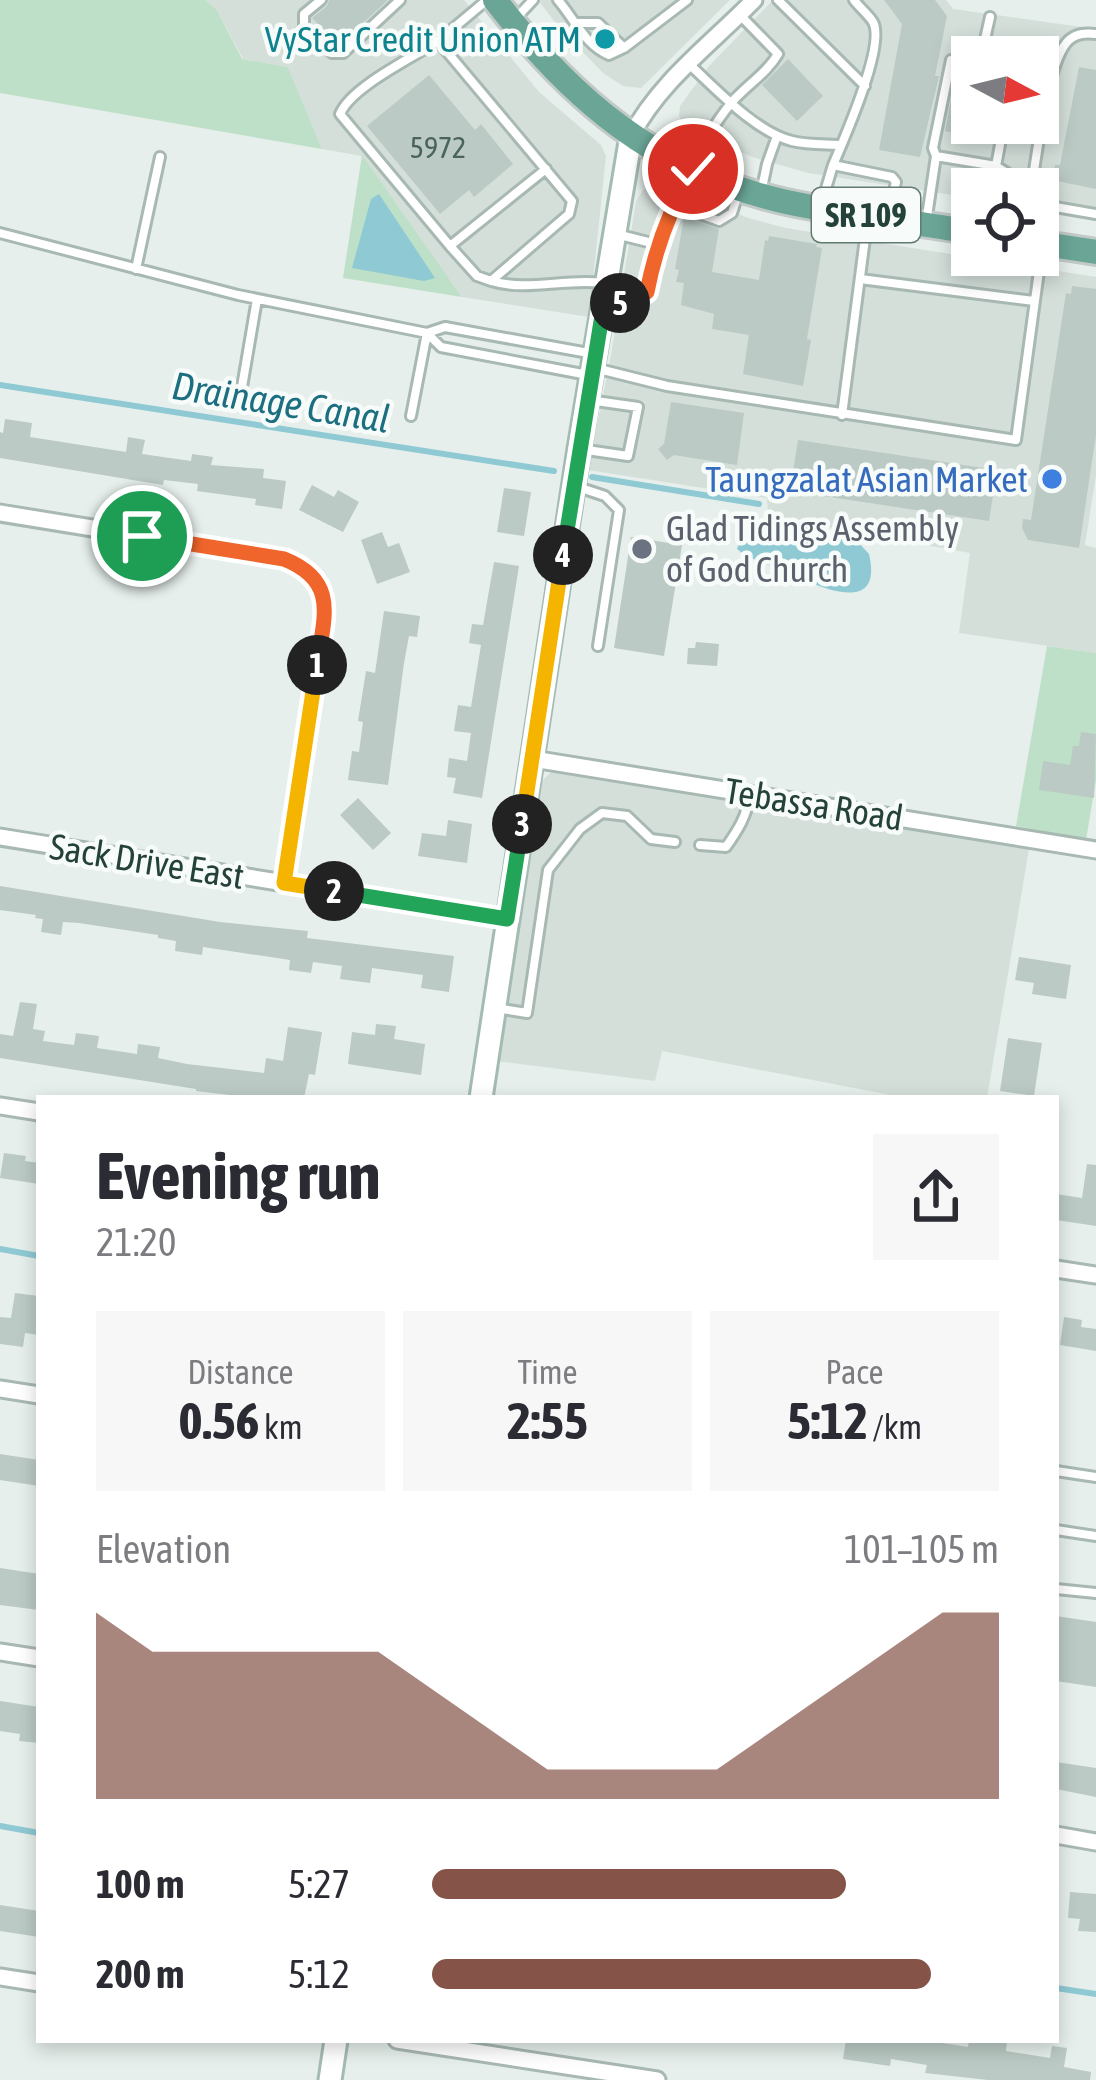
<!DOCTYPE html>
<meta charset="utf-8">
<style>
body{margin:0;font-family:"Asap Condensed",sans-serif;background:#f7f7f7;color:#2b2b33;height:100vh;display:flex;flex-direction:column;font-size:45px;white-space:nowrap}
*{box-sizing:border-box;margin:0}
p{font-size:39px;color:#7c7c81}
.icon{flex:none;width:66px;height:66px;fill:none;stroke:currentColor;stroke-width:2;stroke-linecap:round;stroke-linejoin:round}
.map{position:relative;flex:1;overflow:hidden}
.panel{position:absolute;left:36px;top:1095px;width:1023px;height:948px;display:flex;flex-direction:column;background:#fff;border-radius:0px;box-shadow:0 6px 18px #0003}
.panel>*{flex:none}
.needle{width:78px;rotate:97deg}
.fabs{position:absolute;left:951px;top:36px;display:grid;gap:24px}
.fabs a{display:grid;place-items:center;width:108px;height:108px;border-radius:0px;background:#fff;box-shadow:0 6px 18px #0003;font-size:60px}
.pin{position:absolute;display:grid;place-items:center;width:102px;height:102px;color:#fff;margin:-51px;border:6px solid #fff;border-radius:50%;box-shadow:0 3px 12px #0007}
.km{position:absolute;width:60px;height:60px;margin:-30px;border-radius:50%;background:#222;color:#fff;font-size:33px;line-height:60px;text-align:center}
.round{display:grid;place-items:center;flex:none;width:126px;height:126px;border-radius:0px;background:#f7f7f7}
.head{display:flex;align-items:center;justify-content:space-between;height:204px;padding:0 60px}
h1{font-size:66px;font-weight:700;line-height:90px}
.metrics{display:grid;grid-template-columns:repeat(3,1fr);gap:18px;height:204px;padding:12px 60px}
.metrics div{display:grid;align-content:center;border-radius:0px;background:#f7f7f7;text-align:center}
.metrics b{font-size:51px;font-weight:700}
.metrics small{font-size:33px;font-weight:400}
.metrics p{font-size:33px}
.chart{height:336px;padding:24px 60px}
.chart p{display:flex;justify-content:space-between}
.chart svg{width:100%;height:216px;margin-top:12px;fill:#855347;opacity:.7}
ul{padding:0 60px;list-style:none;font-size:39px}
li{display:grid;grid-template-columns:192px 144px 1fr;align-items:center;height:90px}
li i{height:30px;border-radius:15px;background:#855347}
.map>svg:first-child{display:block}
.built{fill:#d4dfda;fill-rule:evenodd}
.green{fill:#bfe0c8}
.water{fill:#8ec9d4}
.lines{fill:none;stroke-linecap:round;stroke-linejoin:round}
.stream{stroke:#8ec9d4;stroke-width:6}
.building{fill:#bbcac4}
.lane-casing{stroke:#a8b8b2;stroke-width:14}
.street-casing{stroke:#a8b8b2;stroke-width:21}
.secondary-casing{stroke:#a4bbb3;stroke-width:27}
.primary-casing{stroke:#c2cac8;stroke-width:30}
.lane{stroke:#fff;stroke-width:8}
.street{stroke:#fff;stroke-width:15}
.secondary{stroke:#fff;stroke-width:21}
.primary{stroke:#6aa596;stroke-width:24}
.split-1-casing{stroke:#fff;stroke-width:24}
.split-2-casing{stroke:#fff;stroke-width:24}
.split-3-casing{stroke:#fff;stroke-width:24}
.split-4-casing{stroke:#fff;stroke-width:24}
.split-5-casing{stroke:#fff;stroke-width:24}
.split-6-casing{stroke:#fff;stroke-width:24}
.split-1{stroke:#f0652b;stroke-width:15}
.split-2{stroke:#f5b400;stroke-width:15}
.split-3{stroke:#22a559;stroke-width:15}
.split-4{stroke:#f5b400;stroke-width:15}
.split-5{stroke:#22a559;stroke-width:15}
.split-6{stroke:#f0652b;stroke-width:15}
.culture-dot{fill:#0f9aa8;stroke:#f7fbf9;stroke-width:4.5}
.shop-dot{fill:#3f7fe0;stroke:#f7fbf9;stroke-width:4.5}
.worship-dot{fill:#6b7280;stroke:#f7fbf9;stroke-width:4.5}
.labels{text-anchor:middle;dominant-baseline:central;stroke-width:9;stroke-linejoin:round;paint-order:stroke}
.number-label{font-size:30px;fill:#4a645c}
.shield{fill:#f7fbf9;stroke:#637a73;stroke-width:3}
.shield-label{font-size:33px;font-weight:bold;fill:#24423a}
.culture-label{font-size:36px;fill:#0d838f;stroke:#f7fbf9;text-anchor:end}
.shop-label{font-size:36px;fill:#366cbe;stroke:#f7fbf9;text-anchor:end}
.worship-label{font-size:36px;fill:#5b616d;stroke:#f7fbf9;text-anchor:start}
.street-label{font-size:36px;fill:#24423a;stroke:#f7fbf9}
.water-label{font-size:39px;font-style:italic;fill:#1c6f80;stroke:#f7fbf9}
</style>
<div class="map">
<svg width="1096" height="2080" viewBox="0 0 1096 2080">
<rect width="100%" height="100%" fill="#e6efeb"/>
<path class="built" d="M205,0H464L539,92L601,145L606,156L589,317L462,297L362,156L322,149L288,67L243,59L217,10Z
M538,0H730L641,88L623,86L603,73L558,26Z
M773,0H946L953,9L1096,29V218L1038,208V189H972V198L808,173L752,157L685,128L679,116L680,106L709,66ZM972,57H1038V123H972Z
M653,184H665L748,218L786,228L1096,277V475L1085,545L1096,548V653L959,633L970,553L768,516L767,498L588,470L611,355L636,201L643,190Z
M553,770L1029,849L987,1098H906L662,1051L655,1081L496,1061L538,785Z"/>
<path class="green" d="M0,0H205L217,10L242,59L288,67L322,149L0,93Z
M362,155L462,297L343,278Z
M1047,646L1096,653V780L1086,840L1016,826Z"/>
<path class="water" d="M379,194L435,278L424,281L352,268L371,199Z
M746,526L857,541L869,554C885,622 808,582 780,569C765,563 750,560 737,549Z"/>
<g class="lines">
<path class="stream" d="M0,385L554,471
M592,477L759,504
M0,1249L39,1256
M0,1826L39,1833
M1056,1988L1096,1994"/>
</g>
<path class="building" d="M329,0H388L339,45L312,18L327,6Z
M884,0H935L947,16L935,76H939L920,157L879,150L902,24Z
M788,59L823,96L797,121L762,85Z
M1079,67L1096,70V189L1052,180L1055,165H1060Z
M429,75L475,130L481,124L513,164L474,197L469,190L440,214L367,126Z
M955,80L972,83V123H994L991,140L945,131Z
M684,217L719,229L712,272L759,280L765,240L768,241L769,236L817,244L816,247L822,248L807,339L811,340L803,386L743,374L749,335L712,329L714,314L681,305L684,283L676,282L679,270L675,269Z
M1072,286L1096,289V435L1079,548L1028,540L1022,528L1023,519L1031,520L1066,293L1071,294Z
M671,402L744,413L737,465L674,455L667,460L658,449L664,444Z
M5,419L32,423L30,437L126,452L128,437L145,440L142,454L191,461L192,454L213,457L211,465L264,469L263,478L286,481L282,509L255,505L256,499L197,491L198,484L164,480L163,485L0,458V432L3,433Z
M798,440L997,470L989,521L790,491Z
M312,485L334,497L338,490L359,502L343,532L299,510Z
M504,488L531,492L524,536L497,532Z
M382,532L388,547L399,543L410,572L377,584L361,540Z
M631,537L682,545L664,656L614,648Z
M494,562L519,566L482,798L453,793L456,778L447,777L449,758L467,761L471,733L454,731L458,705L471,707L481,645L469,643L472,624L483,625Z
M384,611L420,616L417,637L409,636L404,663L388,785L348,780L352,751L359,752L363,722L358,721L366,671L375,673Z
M696,642L719,644L717,666L687,664L688,648H695Z
M1081,732L1096,734L1094,798L1039,790L1043,761L1070,765L1073,746H1079Z
M358,798L391,833L373,850L340,815Z
M448,820L472,824L467,863L418,856L422,833L446,836Z
M0,886L220,922L308,931L307,938L454,956L449,992L421,988L423,975L372,968L370,983L340,979L342,966L313,962L311,973L289,970L290,960L203,947L202,955L175,951L176,941L158,938V935L79,923L63,922L61,935L41,932L43,919L35,918L36,915L0,910Z
M1019,957L1071,965L1066,999L1032,994L1034,983L1015,980Z
M20,1002L37,1004L33,1029L45,1031L43,1041L74,1045L76,1033L99,1036L97,1048L137,1054L138,1044L160,1047L158,1058L187,1064L264,1073L266,1058L283,1061L288,1027L322,1032L315,1075L309,1074L304,1098H255L196,1091V1089L0,1058V1034L13,1036Z
M376,1024L396,1026L394,1039L425,1044L421,1075L348,1064L352,1032L375,1035Z
M1008,1038L1042,1043L1034,1096L1000,1091Z
M4,1153L26,1156L25,1161L39,1163V1184L0,1178Z
M1087,1164L1096,1165V1226L1056,1220V1194L1082,1198Z
M15,1293L39,1296V1335L25,1333L23,1347L0,1344V1317L11,1318Z
M1064,1317L1082,1320L1081,1327L1096,1329V1351L1060,1345Z
M0,1454L39,1460V1486L0,1480Z
M0,1568L39,1574V1610L0,1605Z
M1056,1616L1096,1622V1687L1056,1681Z
M0,1701L39,1707V1743L19,1741L20,1734L0,1731Z
M1056,1762L1096,1768V1797L1056,1789Z
M1070,1892L1096,1894V1932L1078,1931L1080,1919L1068,1918Z
M0,1905L39,1911V1937L0,1931Z
M846,2040H923L968,2047L969,2040H1007L1006,2051L1050,2058L1052,2046L1067,2048L1064,2067L1091,2072L1090,2080H988L925,2073L927,2065L891,2059L890,2066L843,2059Z"/>
<g class="lines">
<defs>
<path id="lane" d="M321,0L304,14V26L332,53H343L400,0
M487,0L438,41L572,201L569,214L491,281C529,292 564,278 603,283
M558,0C575,20 585,45 609,55L624,48L687,0
M778,0L865,86
M517,17L533,0
M578,23H598L624,48
M438,41C412,58 351,87 340,114L450,246
M981,57L990,17
M690,65C717,90 756,132 792,141C807,145 826,144 841,145
M936,156L996,166L1007,173L1005,189
M833,165C844,139 886,45 873,22C869,15 859,7 854,0
M996,166L1004,123
M1031,189C1037,157 1047,60 1069,40C1077,33 1086,33 1096,34
M761,193L767,164L777,136
M822,202L833,165L892,177L896,182L888,217
M1038,204L1096,214
M674,205L719,221L732,213L738,194
M926,223L936,156L933,148L951,60L972,64
M0,233L238,295L427,333L411,416
M616,234L660,245
M136,269L160,157
M860,279L1034,301
M491,281L477,276L450,246L546,169
M607,303L633,302L647,292C658,236 695,146 732,102C747,85 767,73 778,54L740,15
M595,368L667,386L1016,440L1042,249
M588,375L441,347L427,333L445,327L594,354
M242,387L257,299
M842,415L867,223
M580,449L628,456L638,407L589,400
M575,486L605,496L619,510L598,646
M700,845L726,847C738,830 747,816 750,794
M496,1008L527,1013L548,870L580,829L602,813L627,816L651,839L675,842
M1056,1471L1096,1477
M1056,1530L1096,1536
M1056,1589L1096,1593"/>
<path id="street" d="M631,136C660,81 711,44 754,0
M0,513L283,559C310,569 322,581 325,610L283,883
M533,759L1096,850
M0,837L507,919
M0,1106L39,1112
M1056,1269L1096,1275
M0,1389L39,1395
M0,1652L39,1658
M1056,1835L1096,1842
M0,1977L39,1983
M397,2040L657,2080"/>
<path id="secondary" d="M481,1098L579,449L631,136
M330,2080L336,2040"/>
<path id="primary" d="M495,0C572,100 656,171 782,201C844,215 909,221 972,232
M1038,243L1096,252"/>
</defs>
<use href="#lane" class="lane-casing"/>
<use href="#street" class="street-casing"/>
<use href="#secondary" class="secondary-casing"/>
<use href="#primary" class="primary-casing"/>
<use href="#lane" class="lane"/>
<use href="#street" class="street"/>
<use href="#secondary" class="secondary"/>
<use href="#primary" class="primary"/>
</g>
<g class="lines">
<defs>
<path id="split-1" d="M142,536L284,559C339,581 324,617 317,665"/>
<path id="split-2" d="M317,665L284,883L334,891"/>
<path id="split-3" d="M334,891L507,919L522,824"/>
<path id="split-4" d="M522,824L563,555"/>
<path id="split-5" d="M563,555L604,303H620"/>
<path id="split-6" d="M620,303L633,302L647,292C655,250 671,207 693,169"/>
</defs>
<use href="#split-1" class="split-1-casing"/>
<use href="#split-2" class="split-2-casing"/>
<use href="#split-3" class="split-3-casing"/>
<use href="#split-4" class="split-4-casing"/>
<use href="#split-5" class="split-5-casing"/>
<use href="#split-6" class="split-6-casing"/>
<use href="#split-1" class="split-1"/>
<use href="#split-2" class="split-2"/>
<use href="#split-3" class="split-3"/>
<use href="#split-4" class="split-4"/>
<use href="#split-5" class="split-5"/>
<use href="#split-6" class="split-6"/>
</g>
<circle class="culture-dot" cx="605" cy="39" r="12"/>
<circle class="shop-dot" cx="1052" cy="479" r="12"/>
<circle class="worship-dot" cx="642" cy="549" r="12"/>
<g class="labels">
<g class="number-label">
<text x="438" y="147">5972</text>
</g>
<rect class="shield" x="812" y="188" width="108" height="54" rx="9"/>
<g class="shield-label">
<text x="866" y="215">SR 109</text>
</g>
<g class="culture-label">
<text x="581" y="39">VyStar Credit Union ATM</text>
</g>
<g class="shop-label">
<text x="1028" y="479">Taungzalat Asian Market</text>
</g>
<g class="worship-label">
<text x="666" y="528">Glad Tidings Assembly<tspan x="666" dy="41">of God Church</tspan></text>
</g>
<g class="street-label">
<text transform="translate(814 804) rotate(9)">Tebassa Road</text>
<text transform="translate(147 861) rotate(9)">Sack Drive East</text>
</g>
<g class="water-label">
<text transform="translate(281 402) rotate(9)">Drainage Canal</text>
</g>
</g>
</svg>
<div class="fabs">
<a><svg class="needle" viewBox="-14 -14 28 28"><path d="M0-13l5 13h-10z" fill="#e53935"/><path d="M0 13l5-13h-10z" fill="#7c7c81"/></svg></a>
<a><svg class="icon" aria-label="locate" viewBox="0 0 24 24"><circle cx="12" cy="12" r="6"/><path d="M12 2v4M12 18v4M2 12h4M18 12h4"/></svg></a>
</div>
<div class="pin" style="left:142px;top:536px;background:#1e9e55"><svg class="icon" aria-label="arrive" viewBox="0 0 24 24"><path d="M6 21V4h12l-3 4 3 4H6"/></svg></div>
<div class="pin" style="left:693px;top:169px;background:#d93025"><svg class="icon" aria-label="check" viewBox="0 0 24 24"><path d="M5 12l5 5 9-10"/></svg></div>
<b class="km" style="left:317px;top:665px">1</b>
<b class="km" style="left:334px;top:891px">2</b>
<b class="km" style="left:522px;top:824px">3</b>
<b class="km" style="left:563px;top:555px">4</b>
<b class="km" style="left:620px;top:303px">5</b>
<section class="panel">
<div class="head"><div><h1>Evening run</h1><p>21:20</p></div><a class="round"><svg class="icon" aria-label="share" viewBox="0 0 24 24"><path d="M12 15V3M7 8l5-5 5 5M5 13v7h14v-7"/></svg></a></div>
<div class="metrics">
<div><p>Distance</p><b>0.56<small> km</small></b></div>
<div><p>Time</p><b>2:55</b></div>
<div><p>Pace</p><b>5:12<small> /km</small></b></div>
</div>
<div class="chart"><p><span>Elevation</span>101–105 m</p>
<svg viewBox="0 0 160 44" preserveAspectRatio="none"><path d="M0 44V6L10 14L20 14L30 14L40 14L50 14L60 22L70 30L80 38L90 38L100 38L110 38L120 30L130 22L140 14L150 6L160 6V44z"/></svg>
</div>
<ul>
<li><b>100 m</b>5:27<i style="width:73%"></i></li>
<li><b>200 m</b>5:12<i style="width:88%"></i></li>
</ul>
</section>
</div>
